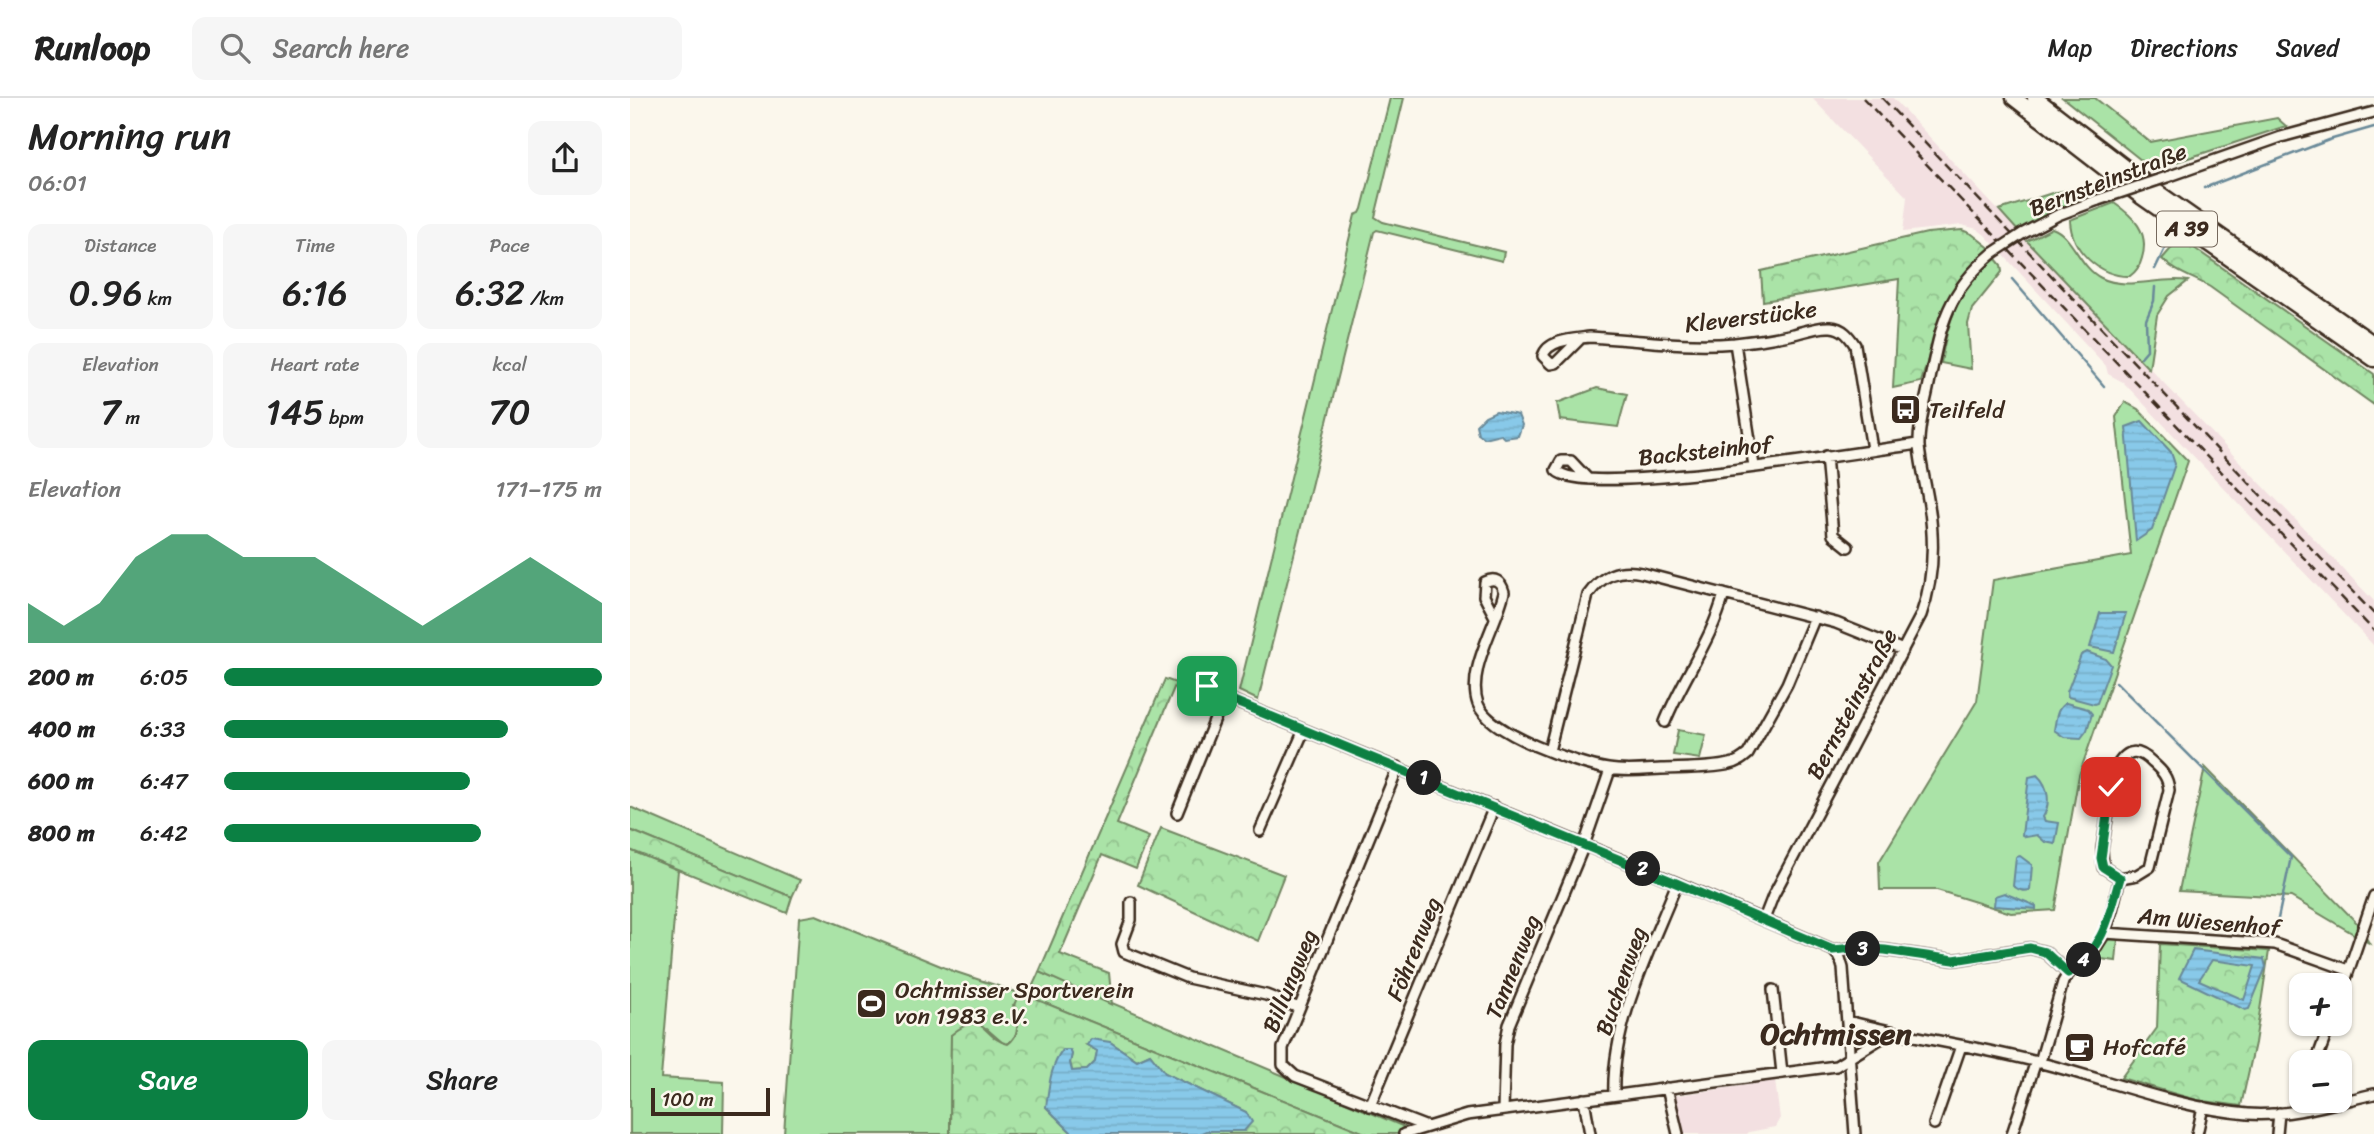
<!DOCTYPE html>
<meta charset="utf-8">
<style>
body{margin:0;font-family:Sriracha,sans-serif;background:#f6f6f6;color:#222;height:100vh;display:flex;flex-direction:column;font-size:26px;white-space:nowrap}
*{box-sizing:border-box;margin:0}
p{font-size:23px;color:#767676}
.icon{flex:none;width:38px;height:38px;fill:none;stroke:currentColor;stroke-width:2;stroke-linecap:round;stroke-linejoin:round}
.map{position:relative;flex:1;overflow:hidden}
.drawer{display:flex;flex-direction:column;background:#fff;width:630px}
.drawer>*{flex:none}
.controls{position:absolute;left:1659px;top:875px;display:grid;gap:14px}
.controls a{display:grid;place-items:center;width:63px;height:63px;border-radius:14px;background:#fff;box-shadow:0 2px 5px #0004;font-size:35px}
.scale{position:absolute;left:21px;bottom:18px;width:119px;box-sizing:border-box;padding-left:7px;border:4px solid #3b2a1e;border-top:0;font-size:19px;line-height:24px;white-space:nowrap;color:#3b2a1e;-webkit-text-stroke:5px #fbf7ec;paint-order:stroke}
.pin{position:absolute;display:grid;place-items:center;width:60px;height:60px;color:#fff;margin:-30px;border-radius:14px;box-shadow:0 4px 10px #0006}
.km{position:absolute;width:35px;height:35px;margin:-18px;border-radius:50%;background:#222;color:#fff;font-size:19px;line-height:35px;text-align:center}
.round{display:grid;place-items:center;flex:none;width:74px;height:74px;border-radius:14px;background:#f6f6f6}
.head{display:flex;align-items:center;justify-content:space-between;height:119px;padding:0 28px}
h1{font-size:38px;font-weight:600;line-height:52px}
.stats{display:grid;grid-template-columns:repeat(3,1fr);gap:10px;height:119px;padding:7px 28px}
.stats div{display:grid;align-content:center;border-radius:14px;background:#f6f6f6;text-align:center}
.stats b{font-size:35px;font-weight:600}
.stats small{font-size:19px;font-weight:400}
.stats p{font-size:19px}
.chart{height:196px;padding:14px 28px}
.chart p{display:flex;justify-content:space-between}
.chart svg{width:100%;height:126px;margin-top:7px;fill:#0b8043;opacity:.7}
.action{display:flex;gap:14px;margin-top:auto;padding:14px 28px}
.action a{flex:1;height:80px;border-radius:14px;background:#0b8043;color:#fff;font-size:28px;font-weight:600;line-height:80px;text-align:center}
.action a+a{background:#f6f6f6;color:#222}
ul{padding:0 28px;list-style:none;font-size:23px}
li{display:grid;grid-template-columns:112px 84px 1fr;align-items:center;height:52px}
li i{height:18px;border-radius:9px;background:#0b8043}
header{display:flex;align-items:center;gap:42px;box-sizing:border-box;height:98px;padding:0 35px;background:#fff;border-bottom:2px solid #e0e0e0}
header strong{font-size:33px}
nav{display:flex;gap:38px;margin-inline-start:auto;font-size:24px}
.search{width:490px;height:63px;background:#f6f6f6;display:flex;align-items:center;gap:18px;box-sizing:border-box;padding:0 24px;border-radius:14px;color:#767676;font-size:26px}
main{display:flex;flex:1;min-height:0}
.map>svg:first-child{display:block}
.built{fill:#f3e0e1}
.green{fill:#aae3a7;stroke:#728662;stroke-width:2}
.forest{fill:url(#forest-crowns);stroke:#728662;stroke-width:2}
.water{fill:url(#water-rules);stroke:#698998;stroke-width:2;fill-rule:evenodd}
.lines{fill:none;stroke-linecap:round;stroke-linejoin:round}
.stream{stroke:#698998;stroke-width:2.5}
.minor-casing{stroke:#3b2a1e;stroke-width:14}
.highway-casing{stroke:#3b2a1e;stroke-width:19}
.minor{stroke:#fbf7ec;stroke-width:9}
.highway{stroke:#fbf7ec;stroke-width:14}
.rail{stroke:#3b2a1e;stroke-width:2.5;stroke-dasharray:10 5;stroke-linecap:butt}
.minor-bridge-casing{stroke:#3b2a1e;stroke-width:14;stroke-linecap:butt}
.minor-bridge{stroke:#fbf7ec;stroke-width:9}
.route-casing{stroke:#fff;stroke-width:14}
.route{stroke:#0b8043;stroke-width:9}
.labels{text-anchor:middle;dominant-baseline:central;stroke-width:5;stroke-linejoin:round;paint-order:stroke}
.shield{fill:#fbf7ec;stroke:#75685c;stroke-width:2}
.shield-label{font-size:21px;font-weight:bold;fill:#3b2a1e}
.street-label{font-size:23px;fill:#3b2a1e;stroke:#fbf7ec}
.poi-label{font-size:23px;fill:#3b2a1e;stroke:#fbf7ec;text-anchor:start}
.district-label{font-size:30px;font-weight:bold;fill:#3b2a1e;stroke:#fbf7ec}
</style>
<header>
<strong>Runloop</strong>
<div class="search"><svg class="icon" aria-label="search" viewBox="0 0 24 24"><circle cx="10" cy="10" r="6"/><path d="M15 15l6 6"/></svg>Search here</div>
<nav><a>Map</a><a>Directions</a><a>Saved</a></nav>
</header>
<main>
<section class="drawer">
<div class="head"><div><h1>Morning run</h1><p>06:01</p></div><a class="round"><svg class="icon" aria-label="share" viewBox="0 0 24 24"><path d="M12 15V3M7 8l5-5 5 5M5 13v7h14v-7"/></svg></a></div>
<div class="stats">
<div><p>Distance</p><b>0.96<small> km</small></b></div>
<div><p>Time</p><b>6:16</b></div>
<div><p>Pace</p><b>6:32<small> /km</small></b></div>
</div>
<div class="stats">
<div><p>Elevation</p><b>7<small> m</small></b></div>
<div><p>Heart rate</p><b>145<small> bpm</small></b></div>
<div><p>kcal</p><b>70</b></div>
</div>
<div class="chart"><p><span>Elevation</span>171–175 m</p>
<svg viewBox="0 0 160 44" preserveAspectRatio="none"><path d="M0 44V30L10 38L20 30L30 14L40 6L50 6L60 14L70 14L80 14L90 22L100 30L110 38L120 30L130 22L140 14L150 22L160 30V44z"/></svg>
</div>
<ul>
<li><b>200 m</b>6:05<i style="width:100%"></i></li>
<li><b>400 m</b>6:33<i style="width:75%"></i></li>
<li><b>600 m</b>6:47<i style="width:65%"></i></li>
<li><b>800 m</b>6:42<i style="width:68%"></i></li>
</ul>
<div class="action"><a>Save</a><a>Share</a></div>
</section>
<div class="map">
<svg width="1744" height="1036" viewBox="0 0 1744 1036">
<defs>
<pattern id="forest-crowns" width="20" height="18" patternUnits="userSpaceOnUse" patternTransform="scale(1.75)"><rect width="20" height="18" fill="#aae3a7"/><path d="M2 6a3 3 0 1 1 6 0M12 15a3 3 0 1 1 6 0" fill="none" stroke="#93c38f"/></pattern>
<pattern id="water-rules" width="6" height="5" patternUnits="userSpaceOnUse" patternTransform="scale(1.75)"><rect width="6" height="5" fill="#88c9e9"/><path d="M0 2.5h6" fill="none" stroke="#76adc7"/></pattern>
</defs>
<rect width="100%" height="100%" fill="#fbf7ec"/>
<filter id="ink" filterUnits="userSpaceOnUse"><feTurbulence type="fractalNoise" baseFrequency=".0143" numOctaves="2"/><feDisplacementMap in="SourceGraphic" scale="14" xChannelSelector="R" yChannelSelector="G"/><feConvolveMatrix kernelMatrix="1 2 1 2 8 2 1 2 1" color-interpolation-filters="sRGB"/></filter>
<g filter="url(#ink)">
<path class="built" d="M1182,0H1263L1397,143L1744,503V548L1493,284L1478,276L1476,268L1355,137L1347,131L1332,127L1273,134L1277,99Z
M1145,983L1150,1020L1145,1029L1119,1034L1117,1036H1053L1042,998Z"/>
<path class="green" d="M760,0H774L745,119L753,124L874,154L872,163L747,132L744,134L628,602L609,593L725,117L730,115L732,111Z
M1433,0H1465L1520,44L1647,20L1656,28L1537,67L1521,70Z
M1455,89L1471,96L1428,111L1388,133L1369,112L1422,95Z
M1484,105C1503,118 1520,134 1512,160C1510,168 1507,173 1500,178C1469,179 1441,152 1440,122Z
M1422,130C1443,137 1449,169 1471,180C1497,193 1530,178 1558,183L1539,198L1527,217L1519,271L1397,143Z
M1366,161L1371,167L1372,174L1342,211L1338,226L1341,271L1311,265C1317,223 1330,187 1366,161Z
M967,290L997,296L988,329L930,322L927,305Z
M1495,304L1508,311L1558,363L1449,677L1425,812L1381,815L1307,792H1250L1249,764L1347,603L1363,482L1501,457L1486,319Z
M1048,632L1076,637L1070,661L1043,657Z
M1575,669L1729,827L1739,845L1661,799L1549,793Z
M0,709L170,782L162,799L0,732Z
M0,752L48,772L31,980L94,984L93,1036H0Z
M186,817L323,873L398,898L409,874L791,1036H737L398,898L383,907C387,922 393,935 377,946L373,945L357,931L321,937L320,1036H154L169,820Z
M1480,840L1488,841L1486,863L1464,860Z"/>
<path class="forest" d="M1332,132L1342,136L1362,152C1313,185 1308,232 1291,284L1263,290L1269,181L1133,203L1131,173L1297,135Z
M1550,140L1744,276V307L1580,189C1563,179 1546,175 1532,161Z
M535,581L546,585L487,726L519,739L506,771L472,757L430,856L479,875L482,907L409,874Z
M531,730L654,777L628,843L508,787Z
M0,732L162,799L157,815L0,752Z
M1530,846L1639,853L1625,945L1611,1008L1566,1002L1491,980L1527,930Z
M398,898L737,1036H569L576,1033H614L616,1014L535,975L520,956L507,962L480,944L457,947L468,953L465,964L457,972L442,973L440,964L442,956L416,1009L443,1036H320L321,937C355,908 352,941 378,946C402,929 367,900 398,898Z"/>
<path class="water" d="M866,313L888,317L892,327L888,338L874,340L870,336L854,340L848,336L846,327L855,318Z
M1512,323L1541,354L1545,366L1522,432L1506,443L1496,329Z
M1470,515H1496L1484,554L1460,549Z
M1457,554L1476,561L1481,567L1467,605L1464,606L1438,599L1437,594L1451,557Z
M1436,605L1458,611L1462,616L1457,632L1451,640L1434,639L1424,632C1426,622 1426,610 1436,605Z
M1407,677C1419,688 1421,706 1413,719L1415,723L1429,725L1425,746L1415,744L1407,737L1396,739L1392,737L1399,679Z
M1390,758L1402,767L1400,792C1393,794 1389,792 1383,788L1386,759Z
M1374,795L1406,808V811L1364,808L1365,798Z
M1563,852L1634,861L1636,869L1619,911L1615,912L1549,880ZM1582,862L1625,868L1614,902L1569,882Z
M461,941L480,944L507,962L520,956L535,975L616,1014L622,1024L614,1033H576L569,1036H443L416,1009C419,989 420,968 433,952H440L442,956L440,965L442,973L457,972L465,964L467,953L457,947Z"/>
<g class="lines">
<path class="stream" d="M1574,90L1699,42L1744,29
M1525,171L1536,148
M1382,181L1474,288
M1511,259L1517,252L1516,222L1524,203L1525,189
M1486,584L1661,759L1645,835"/>
<defs>
<path id="minor" d="M1537,79L1651,39L1744,14
M1392,136L1428,117L1468,102
M950,241L926,265L921,266L913,258C918,241 946,241 960,239C1009,242 1056,249 1105,245C1125,243 1145,240 1164,236C1175,233 1189,228 1201,229C1213,230 1219,238 1225,247L1242,351
M1105,245L1124,368
M1196,358L1203,437L1218,449
M958,381L941,363H931L926,372C951,402 1238,352 1289,346
M865,519L854,498L855,484C865,479 871,483 874,494C867,527 836,572 848,606C859,636 947,666 978,671C995,674 1013,672 1031,671C1053,670 1078,671 1100,666C1107,665 1112,661 1118,656L1157,586L1185,519
M577,588L594,599L1047,785L1203,852L1210,860L1213,870L1225,1036
M1035,624C1052,581 1082,542 1094,496
M919,653L958,497C972,477 988,470 1012,475L1206,525L1273,552
M768,669L653,950V967L665,978L797,1029
M547,715L594,599
M630,733L674,632
M501,804V822L492,846L494,854L558,880L636,897L669,910
M1134,821L1143,798L1291,517C1304,481 1305,445 1299,407C1296,388 1291,368 1289,349C1288,330 1294,310 1298,291C1310,232 1314,196 1363,155
M1474,835L1645,846L1718,872
M1203,852L1224,850L1255,852L1324,862L1400,850L1415,854L1438,875
M1143,892L1152,975
M1710,898L1744,798
M1218,923C1281,940 1347,948 1411,965C1479,982 1547,1010 1618,1016C1660,1019 1704,1005 1744,996
M1410,964L1433,884C1441,869 1457,861 1467,848C1480,829 1484,802 1490,780L1507,777L1520,769L1539,692C1538,679 1532,673 1523,665C1506,648 1495,652 1485,672L1472,751L1473,769L1490,780
M1686,964L1700,926
M1037,990L1048,1036
M984,997C981,926 1021,850 1047,785
M954,1001L960,1036
M740,1008L864,709
M873,1012L875,946L879,927L954,747L980,672
M1304,1026L1331,948
M774,1036L837,1017L1206,968L1250,941L1266,935
M1382,1036L1406,963
M1567,1036L1573,1009
M1647,1036L1649,1015"/>
<path id="highway" d="M1384,0L1512,99L1744,261
M1405,0L1527,94L1744,246"/>
</defs>
<use href="#minor" class="minor-casing"/>
<use href="#highway" class="highway-casing"/>
<use href="#minor" class="minor"/>
<use href="#highway" class="highway"/>
<path class="rail" d="M1233,0L1744,533
M1252,0L1744,516"/>
<defs>
<path id="minor-bridge" d="M1468,102L1537,79
M1363,155L1392,136"/>
</defs>
<use href="#minor-bridge" class="minor-bridge-casing"/>
<use href="#minor-bridge" class="minor-bridge"/>
</g>
</g>
<g class="lines" filter="url(#ink)">
<defs>
<path id="route" d="M577,588L594,599L1046,785L1203,852L1224,850L1255,852L1324,862L1400,850L1415,854L1438,875C1476,845 1477,824 1490,780L1473,769L1471,760L1481,689"/>
</defs>
<use href="#route" class="route-casing"/>
<use href="#route" class="route"/>
</g>
<defs>
<symbol id="bus-square" viewBox="-11 -11 22 22"><rect x="-9" y="-9" width="18" height="18" rx="4" fill="#3b2a1e" stroke="#fbf7ec"/><path d="M-5-6H5V4H4V6H2V4H-2V6H-4V4H-5ZM-3.5-4V0h7V-4ZM-3.5 1.2v1.5H-2V1.2ZM2 1.2v1.5H3.5V1.2Z" fill="#fff"/></symbol>
<symbol id="stadium-square" viewBox="-11 -11 22 22"><rect x="-9" y="-9" width="18" height="18" rx="4" fill="#3b2a1e" stroke="#fbf7ec"/><path d="M0-5a6.5 5 0 1 0 0 10a6.5 5 0 1 0 0-10ZM-3.5-1.8h7v3.6h-7Z" fill="#fff"/></symbol>
<symbol id="cafe-square" viewBox="-11 -11 22 22"><rect x="-9" y="-9" width="18" height="18" rx="4" fill="#3b2a1e" stroke="#fbf7ec"/><path d="M-5.5-4.5H6V0H3Q3 3.5 0 3.5H-2.5Q-5.5 3.5-5.5 0ZM3-3.2v2h1.7v-2ZM-6 4.5H4V6H-6Z" fill="#fff"/></symbol>
</defs>
<g fill-rule="evenodd">
<use href="#bus-square" x="1258" y="294" width="35" height="35"/>
<use href="#stadium-square" x="224" y="888" width="35" height="35"/>
<use href="#cafe-square" x="1432" y="932" width="35" height="35"/>
</g>
<g class="labels">
<rect class="shield" x="1527" y="113.5" width="60" height="35" rx="5"/>
<g class="shield-label">
<text x="1557" y="131">A 39</text>
</g>
<g class="street-label">
<text transform="translate(1478 82) rotate(-21)">Bernsteinstraße</text>
<text transform="translate(1121 219) rotate(-7)">Kleverstücke</text>
<text transform="translate(1075 353) rotate(-6)">Backsteinhof</text>
<text transform="translate(1222 606) rotate(-62)">Bernsteinstraße</text>
<text transform="translate(1579 824) rotate(5)">Am Wiesenhof</text>
<text transform="translate(784 851) rotate(-68)">Föhrenweg</text>
<text transform="translate(883 869) rotate(-68)">Tannenweg</text>
<text transform="translate(660 883) rotate(-68)">Billungweg</text>
<text transform="translate(991 883) rotate(-71)">Buchenweg</text>
</g>
<g class="poi-label">
<text x="1299" y="312">Teilfeld</text>
<text x="265" y="892">Ochtmisser Sportverein<tspan x="265" dy="26">von 1983 e.V.</tspan></text>
<text x="1473" y="949">Hofcafé</text>
</g>
<g class="district-label">
<text x="1206" y="936">Ochtmissen</text>
</g>
</g>
</svg>
<div class="controls">
<a>+</a>
<a>−</a>
</div>
<div class="scale">100 m</div>
<div class="pin" style="left:577px;top:588px;background:#1e9e55"><svg class="icon" aria-label="arrive" viewBox="0 0 24 24"><path d="M6 21V4h12l-3 4 3 4H6"/></svg></div>
<div class="pin" style="left:1481px;top:689px;background:#d93025"><svg class="icon" aria-label="check" viewBox="0 0 24 24"><path d="M5 12l5 5 9-10"/></svg></div>
<b class="km" style="left:794px;top:680px">1</b>
<b class="km" style="left:1013px;top:771px">2</b>
<b class="km" style="left:1233px;top:851px">3</b>
<b class="km" style="left:1454px;top:862px">4</b>
</div>
</main>
